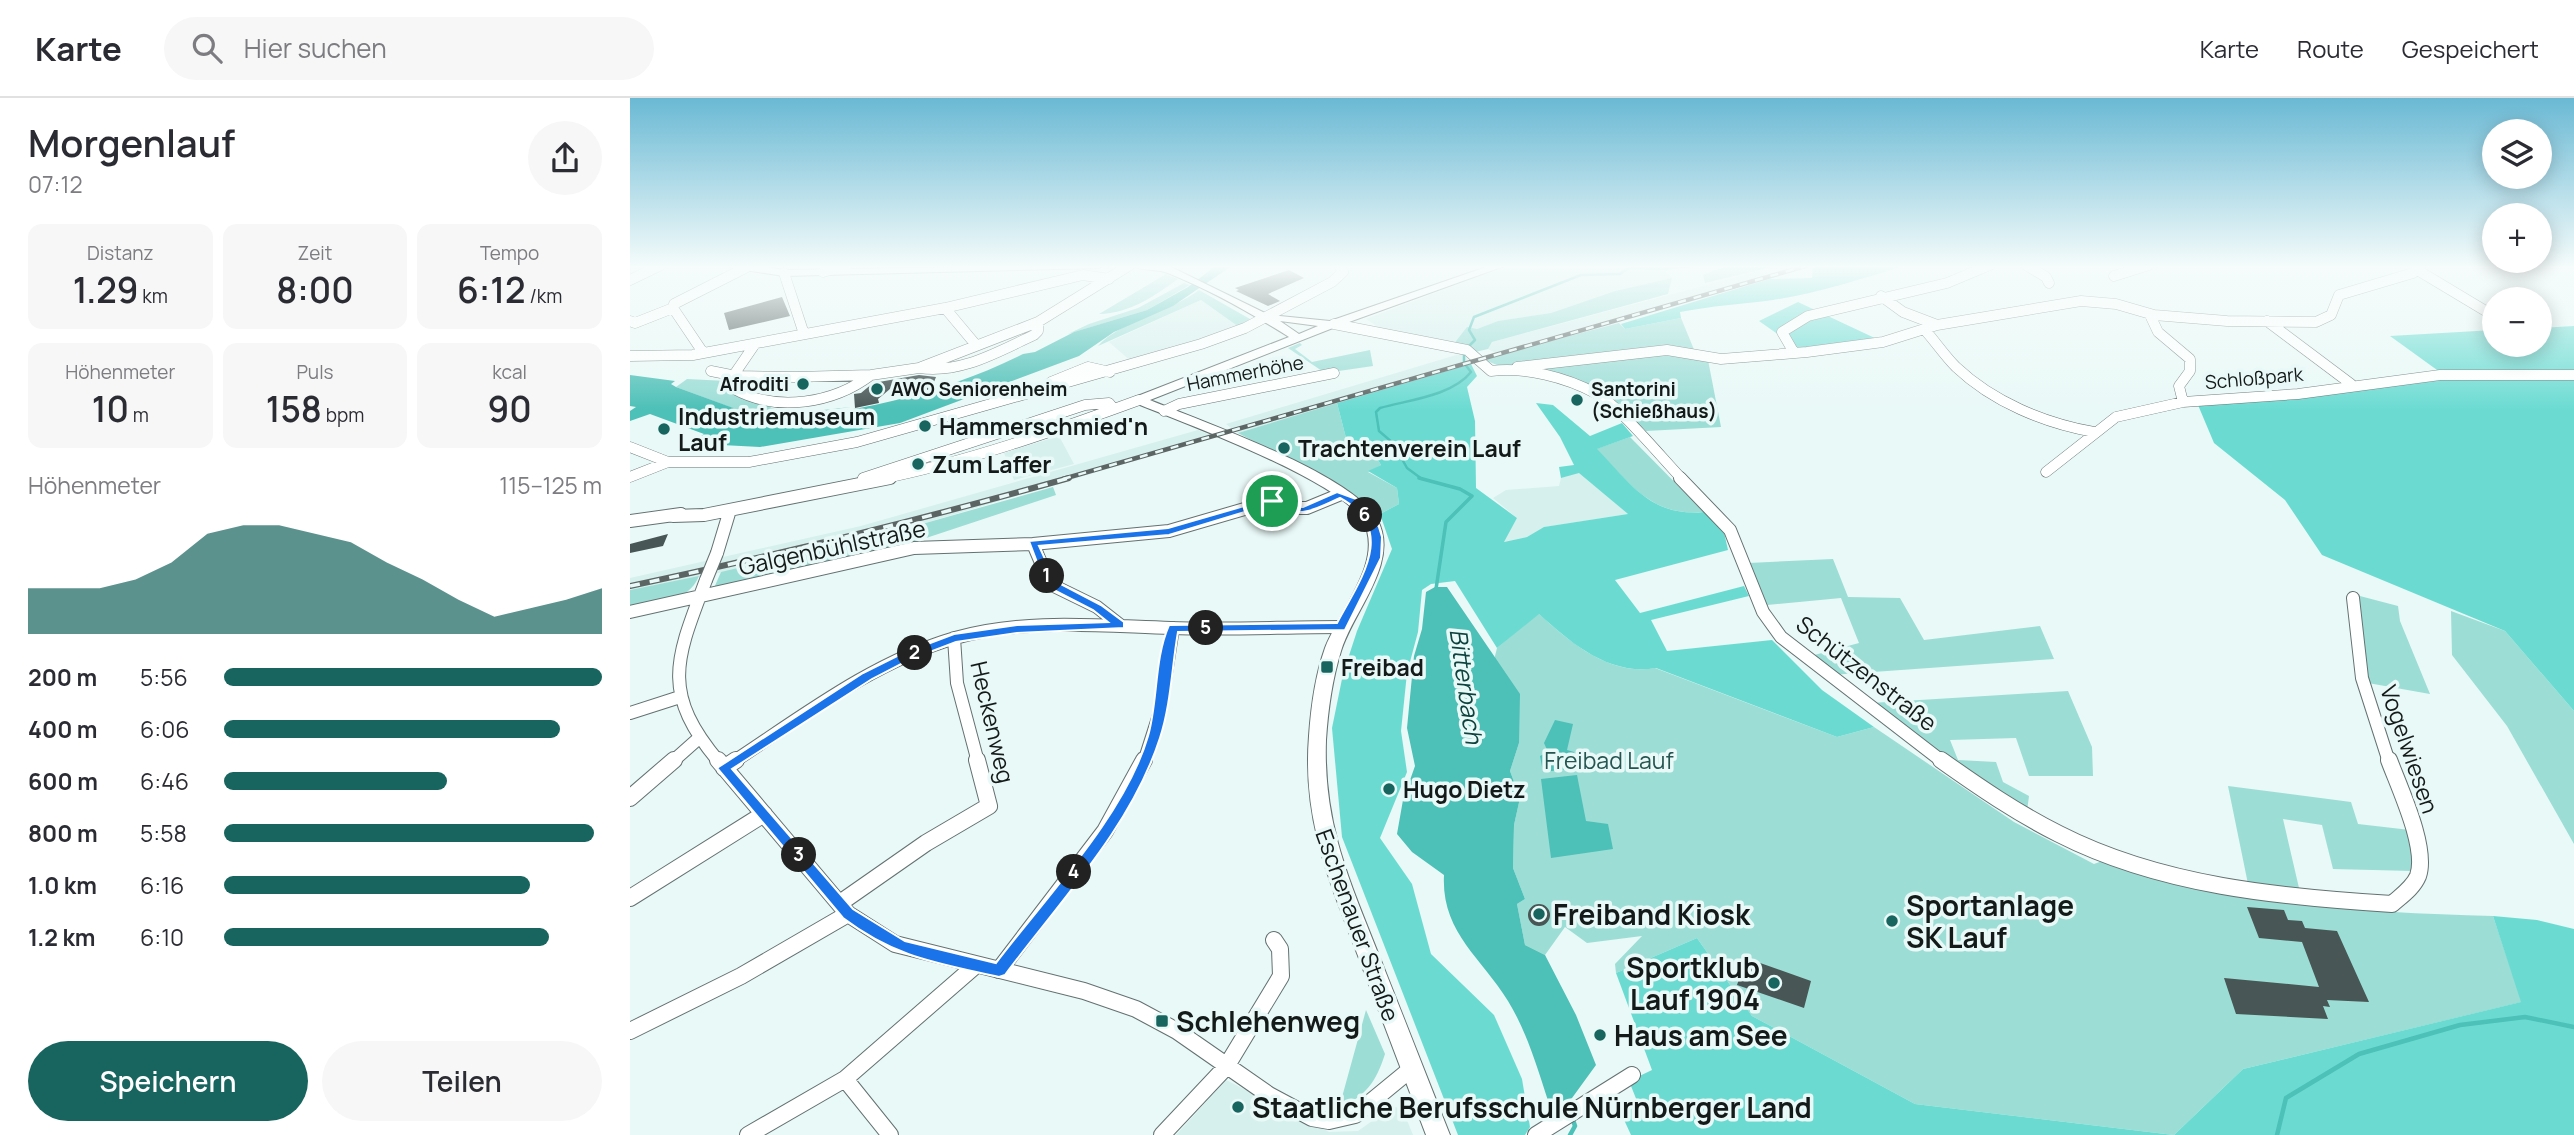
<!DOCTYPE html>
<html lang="de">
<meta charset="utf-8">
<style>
body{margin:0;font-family:Manrope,sans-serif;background:#f7f7f7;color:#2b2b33;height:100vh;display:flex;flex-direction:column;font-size:26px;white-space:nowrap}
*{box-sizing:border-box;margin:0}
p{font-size:23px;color:#7c7c81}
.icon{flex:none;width:38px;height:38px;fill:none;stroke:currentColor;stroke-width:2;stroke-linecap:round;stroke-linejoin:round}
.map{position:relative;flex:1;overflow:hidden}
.drawer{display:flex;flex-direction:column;background:#fff;width:630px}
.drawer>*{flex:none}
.buttons{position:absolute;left:1852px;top:21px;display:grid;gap:14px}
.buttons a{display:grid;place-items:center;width:70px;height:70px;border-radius:50%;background:#fff;box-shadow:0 4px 18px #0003;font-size:35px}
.pin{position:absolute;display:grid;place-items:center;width:60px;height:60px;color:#fff;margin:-30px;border:4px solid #fff;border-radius:50%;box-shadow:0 2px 7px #0007}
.km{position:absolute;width:35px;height:35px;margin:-18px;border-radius:50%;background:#222;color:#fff;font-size:19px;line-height:35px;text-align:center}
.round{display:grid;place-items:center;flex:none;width:74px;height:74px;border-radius:37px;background:#f7f7f7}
.head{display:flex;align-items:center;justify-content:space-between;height:119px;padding:0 28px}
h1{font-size:38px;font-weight:600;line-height:52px}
.stats{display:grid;grid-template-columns:repeat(3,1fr);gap:10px;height:119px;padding:7px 28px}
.stats div{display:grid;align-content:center;border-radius:14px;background:#f7f7f7;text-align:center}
.stats b{font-size:35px;font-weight:600}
.stats small{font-size:19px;font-weight:400}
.stats p{font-size:19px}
.chart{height:196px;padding:14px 28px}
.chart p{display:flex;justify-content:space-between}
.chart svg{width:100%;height:126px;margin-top:7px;fill:#18655f;opacity:.7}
.cta{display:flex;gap:14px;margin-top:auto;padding:14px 28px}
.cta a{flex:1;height:80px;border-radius:42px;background:#18655f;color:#fff;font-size:28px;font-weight:600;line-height:80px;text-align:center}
.cta a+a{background:#f7f7f7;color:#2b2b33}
ul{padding:0 28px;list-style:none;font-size:23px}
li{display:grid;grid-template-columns:112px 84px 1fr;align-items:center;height:52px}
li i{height:18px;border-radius:9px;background:#18655f}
header{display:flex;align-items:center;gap:42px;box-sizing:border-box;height:98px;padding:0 35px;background:#fff;border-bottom:2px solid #e1e1e2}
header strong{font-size:33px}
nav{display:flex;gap:38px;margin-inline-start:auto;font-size:24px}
.search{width:490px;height:63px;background:#f7f7f7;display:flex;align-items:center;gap:18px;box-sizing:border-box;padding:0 24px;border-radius:38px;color:#7c7c81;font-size:26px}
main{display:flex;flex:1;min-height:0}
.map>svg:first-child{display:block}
.built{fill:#d6f0ed}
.green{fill:#9cddd6}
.forest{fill:#6bdbd2}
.water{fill:#4dc0b7}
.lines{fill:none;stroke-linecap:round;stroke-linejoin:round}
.stream-far2{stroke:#4dc0b7;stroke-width:2.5}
.stream-far1{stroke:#4dc0b7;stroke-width:3.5}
.stream{stroke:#4dc0b7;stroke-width:4.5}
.building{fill:#485655}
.minor-far2-casing{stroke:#637170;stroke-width:11}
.minor-far1-casing{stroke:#637170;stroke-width:14}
.minor-casing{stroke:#637170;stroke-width:18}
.major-casing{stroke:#637170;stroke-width:2}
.minor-far2{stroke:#fff;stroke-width:10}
.minor-far1{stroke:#fff;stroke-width:12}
.minor{stroke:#fff;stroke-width:16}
.major{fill:#fff;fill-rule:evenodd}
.rail-far1-casing{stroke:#5c6564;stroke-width:4.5}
.rail-casing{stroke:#5c6564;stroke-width:6}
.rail-far1{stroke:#e9f9f7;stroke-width:2.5;stroke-dasharray:8;stroke-linecap:butt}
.rail{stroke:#e9f9f7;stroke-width:3.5;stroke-dasharray:10;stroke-linecap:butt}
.minor-bridge-casing{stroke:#637170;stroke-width:14;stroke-linecap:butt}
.minor-bridge{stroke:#fff;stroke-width:12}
.route{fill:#1a73e8;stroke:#fff;stroke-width:2;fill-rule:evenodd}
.poi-dot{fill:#18655f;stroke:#e9f9f7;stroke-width:2.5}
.labels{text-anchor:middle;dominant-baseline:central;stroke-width:7;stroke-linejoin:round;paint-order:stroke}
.far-street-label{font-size:19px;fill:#141a19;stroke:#e9f9f7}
.far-poi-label{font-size:19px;font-weight:bold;fill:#141a19;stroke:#e9f9f7;text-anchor:start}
.poi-label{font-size:23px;font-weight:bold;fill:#141a19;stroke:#e9f9f7;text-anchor:start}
.street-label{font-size:23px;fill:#141a19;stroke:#e9f9f7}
.park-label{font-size:23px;fill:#245551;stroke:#e9f9f7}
.water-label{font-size:24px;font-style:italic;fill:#0d423e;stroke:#e9f9f7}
.near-poi-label{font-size:28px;font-weight:bold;fill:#141a19;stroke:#e9f9f7;text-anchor:start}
</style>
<header>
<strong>Karte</strong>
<div class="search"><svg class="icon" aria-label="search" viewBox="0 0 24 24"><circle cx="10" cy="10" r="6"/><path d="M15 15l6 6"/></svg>Hier suchen</div>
<nav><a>Karte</a><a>Route</a><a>Gespeichert</a></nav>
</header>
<main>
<section class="drawer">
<div class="head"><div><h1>Morgenlauf</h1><p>07:12</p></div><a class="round"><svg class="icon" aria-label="share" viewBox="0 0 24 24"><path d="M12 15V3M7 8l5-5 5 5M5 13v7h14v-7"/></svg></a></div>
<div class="stats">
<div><p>Distanz</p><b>1.29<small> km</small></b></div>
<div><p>Zeit</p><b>8:00</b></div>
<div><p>Tempo</p><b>6:12<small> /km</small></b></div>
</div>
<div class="stats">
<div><p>Höhenmeter</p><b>10<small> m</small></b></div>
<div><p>Puls</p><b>158<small> bpm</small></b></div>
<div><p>kcal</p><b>90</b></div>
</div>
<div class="chart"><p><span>Höhenmeter</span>115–125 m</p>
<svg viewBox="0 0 160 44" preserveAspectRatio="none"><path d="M0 44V28L10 28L20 28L30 25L40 19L50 9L60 6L70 6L80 9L90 12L100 19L110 25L120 32L130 38L140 35L150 32L160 28V44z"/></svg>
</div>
<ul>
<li><b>200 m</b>5:56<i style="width:100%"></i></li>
<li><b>400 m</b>6:06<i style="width:89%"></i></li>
<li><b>600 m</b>6:46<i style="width:59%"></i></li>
<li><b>800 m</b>5:58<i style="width:98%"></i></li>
<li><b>1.0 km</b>6:16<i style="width:81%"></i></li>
<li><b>1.2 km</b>6:10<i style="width:86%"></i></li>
</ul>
<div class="cta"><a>Speichern</a><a>Teilen</a></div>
</section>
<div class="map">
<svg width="1944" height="1037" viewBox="0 0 1944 1037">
<rect width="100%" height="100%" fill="#e9f9f7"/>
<path class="built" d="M879,167H1057L1035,173L1042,180L985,193L921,215L868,223L847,231L823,247L754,233L736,221Z
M1129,173L1139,181L879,256H867L858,251L862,244Z
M571,202L609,229L503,265L479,244Z
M833,255L841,266L608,335L596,326Z
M568,332L585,339L285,428L109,471L0,492V480L231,428Z
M429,338L444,366L384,382L374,355Z
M949,374L998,416L915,429L897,439L873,444L887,420L863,400L876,392L929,388L931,380Z
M596,982L699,1034L728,1033L762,1009L772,1010L783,1037H546Z"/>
<path class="green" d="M1099,167H1150L1075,185L1073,177Z
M536,176L548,181C523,199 500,215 469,216Z
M1042,180L1038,196L862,244L858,251L845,254L823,247L837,229L847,231L868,223L921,215L985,193Z
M554,185L560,187L517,212L438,236L459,226L508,210Z
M569,192L620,221L609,229L571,202L468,248C490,223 540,214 569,192Z
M1051,220L1065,254L895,265L872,269L852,261L989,225L995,231Z
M670,245L672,247L665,251L682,264L740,252L743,268L695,275L658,250Z
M1031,255L1078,262L1091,329L1016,333L980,298L962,289L906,274L910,268Z
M57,281L97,283L98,292L152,314L170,312L173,314L221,309L143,321H112L116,315L46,289Z
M707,305L716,340L737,345L751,367L738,374L767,390L769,406L750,416L712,390L608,335Z
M1000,339L1074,414C1021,419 1000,385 966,351Z
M423,389L426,397L278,446L84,490L91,474L285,428Z
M1203,461L1218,499L1270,500L1294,542L1410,528L1424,561L1201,577L1177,559L1229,545L1211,500L1137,507L1119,465Z
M69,478C58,505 26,505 0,511V492Z
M1726,497L1768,508L1770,523L1800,596L1738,585Z
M1821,513L1875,533L1944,613V746L1877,628L1822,557Z
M908,515C941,545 979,578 1025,570L1207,639L1244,629L1384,724L1464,766L1475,762C1599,808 1732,814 1863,818L1892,904L1613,971L1544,1037L1285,1006L1122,918L1067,840L986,875L985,866L1012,838L957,845L935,829L915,857L895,847L887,806L895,801L883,770L884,727L890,700L880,673L889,645L864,562L867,550Z
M1438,593L1462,649L1463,678H1399L1386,640L1320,642L1328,662L1366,664L1373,684L1399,698L1397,713L1368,696L1241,605Z
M1598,688L1721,704L1728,726L1780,732L1783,773L1703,771L1692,727L1653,721L1669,790L1618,786Z
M736,912L755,956C746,984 736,998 709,1010Z"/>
<path class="forest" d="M1195,167H1276C1232,181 1188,195 1143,202C1112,206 1081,208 1050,214L1051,220L995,231L991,226L1139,181L1182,180L1183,170Z
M1168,204L1249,242L1172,253L1129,223Z
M1944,228V613L1875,533L1692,457L1655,402L1584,345L1568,307L1814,277L1760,238L1864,232V247H1909V230Z
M841,266L847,278L837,289L845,323L846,390L887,420L874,444L897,439L914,429L998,416L949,375L931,380L929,369L944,367L930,339L906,305L923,307L960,338L992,325L1003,338L967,351C1001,386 1021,419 1074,414L1093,430L1098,452L985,482L1010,515L1114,488L1119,498L1021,522L1037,553L1142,542L1192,592L1244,629L1207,639L1026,570C979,578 941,545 909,516L867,550L825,483L801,486L792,492L788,534L777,575L771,633L777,674L750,740L782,786L801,856L864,917L892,981L900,1029L895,1037H828L712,739L702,630L713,576L727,533L762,451L750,416L769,406L767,390L738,373L751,367L737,345L716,340L707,305Z
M1863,818L1907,822L1944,831V1037H1001L990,1013L1007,1003L999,983L1022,972L986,875L1067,840L1122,918L1285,1006L1544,1037L1613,971L1891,904Z"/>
<path class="water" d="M587,167H603L543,208L484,234L449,258L270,325L130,349L92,347L67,341L74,336L20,316L0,323V313L6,309L0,308V277L45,283L41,286L46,289L117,315L113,321L128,322C219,317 311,297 393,256L405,254L444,234L517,212L558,189Z
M805,489H817L890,596L889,645L880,673L890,700L884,727L883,770L895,801L887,806L895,847L915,857L946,917L966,967L942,1000L922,1014C909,977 899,937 878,903C851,859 811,834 814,777L782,754L767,736L773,702L785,668L777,630L784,558L792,531L796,494Z
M925,622L943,626L937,652L944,654L947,670L913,674L910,658L918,654L914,645Z
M947,677L956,723L978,726L983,751L921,760L911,681Z"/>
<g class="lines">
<path class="stream-far2" d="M838,249L845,242L839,232L844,219L951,177L990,176L1000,169L1028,171L1072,167
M792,381L777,370L763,345L749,333L746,314L750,310C778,302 822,298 841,274L834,265V257"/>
<path class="stream-far1" d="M789,380L830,391L842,398L816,424L806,491"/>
<path class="stream" d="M940,1037L945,1028L942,1019
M1647,1037L1656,1000L1729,956L1830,927L1895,919L1944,929"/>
</g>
<path class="building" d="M659,172L674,180L638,196L650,203L638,208L606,193L609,192L605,190Z
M152,199L160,218L99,232L94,215Z
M289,277L306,279L304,284L308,288L286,296L278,289L260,291L248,301L249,305L225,310L224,296L231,295L243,285Z
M38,436L33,448L0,455V446Z
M898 817a11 11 0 1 1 22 0a11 11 0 1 1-22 0Z
M1617,809L1654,812L1658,822L1672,823L1675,830L1707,833L1739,904L1697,902L1700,909L1693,908L1698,921L1606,916L1594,880L1689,889L1672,844L1629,840Z
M1116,860L1181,883L1174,910L1107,887Z"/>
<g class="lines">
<defs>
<path id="minor-far2" d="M1396,167L1416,179L1419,185
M1789,173L1864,218
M193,174L217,167
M154,175L174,236
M1484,178L1519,167
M0,182L31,167
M1251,198L1273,214L1307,227
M315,210L346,247
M1520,217L1528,234L1560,261V273L1549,288L1553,304
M0,223L5,225L43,210
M1637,223L1721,286
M704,226L837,252L861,273C895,269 936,279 967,296C989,308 1032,360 1052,381
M1294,231C1305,243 1314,257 1326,269C1363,304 1414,325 1464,334
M125,246L101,281L104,291C147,315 204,305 241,277
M72,253L43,210L44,206L117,169
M1163,253L1152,234L1178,218L1317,185L1360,167
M0,258L63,257L315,210L453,177L479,181
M887,269L1037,252L1091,261L1177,254L1253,244L1307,227L1451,203L1486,206L1524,217L1597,223L1686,224L1701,217L1709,197L1783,175L1791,167
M289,270C331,276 367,254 404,237L408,233V224
M81,273L106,278L165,279L241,277L289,270L408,224L500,167
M419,291L421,284L458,269L480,274
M534,313L549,306L704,275
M0,349L38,364H119L227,344L571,246L615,230L702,184L713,174L709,167
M1416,374L1486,319L1553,304L1668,296L1810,277H1944
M0,379L38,364
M233,380L455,307L479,305L484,311
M251,381C340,363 424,333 509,302"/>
<path id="minor-far1" d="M1050,380L1100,432L1133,514L1151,539L1313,664
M43,418L74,417L260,380
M0,423L51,416
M403,446L420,486L467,509L490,527
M87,455L100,412
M76,482C46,561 30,594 89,664
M1723,500L1732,580L1759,664
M0,514L284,450L403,446L539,433L642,403L662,410H677L711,396
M324,540L327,585L348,664
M0,615L50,599
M42,664L69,640
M103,664C173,618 243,564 325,540C394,520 470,528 541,530C598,532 654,529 711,529
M514,664L530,614L543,530"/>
<path id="minor" d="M88,662L218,816L265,846L454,893L506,911L547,933L639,997L682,1020L699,1023L725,1017L781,971
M1311,662C1349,689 1387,715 1429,736C1531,788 1650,799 1762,806C1771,798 1783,790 1788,778C1798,750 1769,689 1759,662
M94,670L106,662
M0,700L44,662
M0,800L134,716
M210,805L296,745L359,708L347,662
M369,872L475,733L514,662
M0,933L111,878L218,816
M215,981L260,1037
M118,1037L215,981L345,868
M532,1037L596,969L651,878L650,851L644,842
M906,1037L1002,977"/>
<path id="major" d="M97,167H122L154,172L474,167L469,170L154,178L102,170Z
M501,167H537L639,217L700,223L862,167H877L708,228L520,302C573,324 720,375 747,421C771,464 723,513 711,553C702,582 698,612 696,642C693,729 721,786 752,865C775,922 797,980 820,1037H796C774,979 752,921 730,863C701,786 672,724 679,638C681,609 685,578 695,550C709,513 755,463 733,423C712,383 552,324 505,305V299L659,239C621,215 580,192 538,175C526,170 511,174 501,167ZM650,223L688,228L669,236Z"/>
</defs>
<use href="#minor-far2" class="minor-far2-casing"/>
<use href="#minor-far1" class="minor-far1-casing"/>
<use href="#minor" class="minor-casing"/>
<use href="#major" class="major-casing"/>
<use href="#minor-far2" class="minor-far2"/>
<use href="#minor-far1" class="minor-far1"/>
<use href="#minor" class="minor"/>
<use href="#major" class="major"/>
<defs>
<path id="rail-far1" d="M433,381L1179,167"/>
<path id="rail" d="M0,488C148,457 293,421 439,380"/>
</defs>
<use href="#rail-far1" class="rail-far1-casing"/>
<use href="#rail" class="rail-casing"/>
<use href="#rail-far1" class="rail-far1"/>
<use href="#rail" class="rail"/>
<defs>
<path id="minor-bridge" d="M76,482L87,455"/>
</defs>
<use href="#minor-bridge" class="minor-bridge-casing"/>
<use href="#minor-bridge" class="minor-bridge"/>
</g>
<linearGradient id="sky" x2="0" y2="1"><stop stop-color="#6ab9d4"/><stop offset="0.54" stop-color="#f5fcfb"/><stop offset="1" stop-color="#f5fcfb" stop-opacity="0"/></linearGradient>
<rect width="1944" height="312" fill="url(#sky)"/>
<path class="route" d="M707,394L729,402L749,429L752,439L751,460L715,532L548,534C542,568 541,607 530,640C501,730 430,803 375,877L369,879C307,865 266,860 213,820L87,670L233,575L271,556L324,536L387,527L478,524L463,512L416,488L399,443L538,430L642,400L664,409H673ZM710,400C769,432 729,483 707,525L539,527C524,561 528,603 518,638C495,717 416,799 366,865L275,843L223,811L102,671L242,581L279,562L326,544L387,535L494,530V524L471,507L425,483L409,448L539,437L641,406C672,421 681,413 710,400Z"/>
<g class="poi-dot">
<circle cx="173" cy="286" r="7"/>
<circle cx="247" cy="291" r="7"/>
<circle cx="947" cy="302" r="7"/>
<circle cx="295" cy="328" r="7"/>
<circle cx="34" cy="331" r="7"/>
<circle cx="654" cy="350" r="7"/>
<circle cx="288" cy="366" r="7"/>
<rect x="690" y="562" width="14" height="14" rx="3.5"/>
<circle cx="759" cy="691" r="7"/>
<circle cx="909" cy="816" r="7"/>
<circle cx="1262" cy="823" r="7"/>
<circle cx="1144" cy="885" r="7"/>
<rect x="525" y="916" width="14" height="14" rx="3.5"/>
<circle cx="970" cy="937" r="7"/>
<circle cx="608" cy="1009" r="7"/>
</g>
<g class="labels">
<g class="far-street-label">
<text transform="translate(615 275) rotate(-11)">Hammerhöhe</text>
<text transform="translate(1624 280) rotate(-5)">Schloßpark</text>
</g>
<g class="far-poi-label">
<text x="159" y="286" text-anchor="end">Afroditi</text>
<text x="261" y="291">AWO Seniorenheim</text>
<text x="961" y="291">Santorini<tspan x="961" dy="22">(Schießhaus)</tspan></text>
</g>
<g class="poi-label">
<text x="48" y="318">Industriemuseum<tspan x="48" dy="26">Lauf</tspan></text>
<text x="309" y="328">Hammerschmied'n</text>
<text x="668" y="350">Trachtenverein Lauf</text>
<text x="302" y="366">Zum Laffer</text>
<text x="711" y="569">Freibad</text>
<text x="773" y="691">Hugo Dietz</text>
</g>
<g class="street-label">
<text transform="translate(202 449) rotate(-12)">Galgenbühlstraße</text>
<text transform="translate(1237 575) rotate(38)">Schützenstraße</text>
<text transform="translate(363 624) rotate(77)">Heckenweg</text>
<text transform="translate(1780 651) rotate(71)">Vogelwiesen</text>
<text transform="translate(728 827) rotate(70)">Eschenauer Straße</text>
</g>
<g class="park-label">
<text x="979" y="662">Freibad Lauf</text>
</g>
<g class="water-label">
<text transform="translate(837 588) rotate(82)">Bitterbach</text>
</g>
<g class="near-poi-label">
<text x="1276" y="807">Sportanlage<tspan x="1276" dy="32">SK Lauf</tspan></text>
<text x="923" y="816">Freiband Kiosk</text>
<text x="1130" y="869" text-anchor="end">Sportklub<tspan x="1130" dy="32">Lauf 1904</tspan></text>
<text x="546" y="923">Schlehenweg</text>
<text x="984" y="937">Haus am See</text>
<text x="622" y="1009">Staatliche Berufsschule Nürnberger Land</text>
</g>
</g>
</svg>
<div class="buttons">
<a><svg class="icon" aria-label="layers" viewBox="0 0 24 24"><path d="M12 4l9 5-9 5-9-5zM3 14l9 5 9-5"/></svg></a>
<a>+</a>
<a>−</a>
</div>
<div class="pin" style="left:642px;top:403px;background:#1e9e55"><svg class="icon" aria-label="arrive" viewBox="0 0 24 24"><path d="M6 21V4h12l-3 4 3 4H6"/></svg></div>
<b class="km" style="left:417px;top:478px">1</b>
<b class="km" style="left:285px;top:555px">2</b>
<b class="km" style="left:169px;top:757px">3</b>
<b class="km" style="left:444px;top:774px">4</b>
<b class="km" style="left:576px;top:530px">5</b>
<b class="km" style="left:735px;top:417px">6</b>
</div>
</main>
